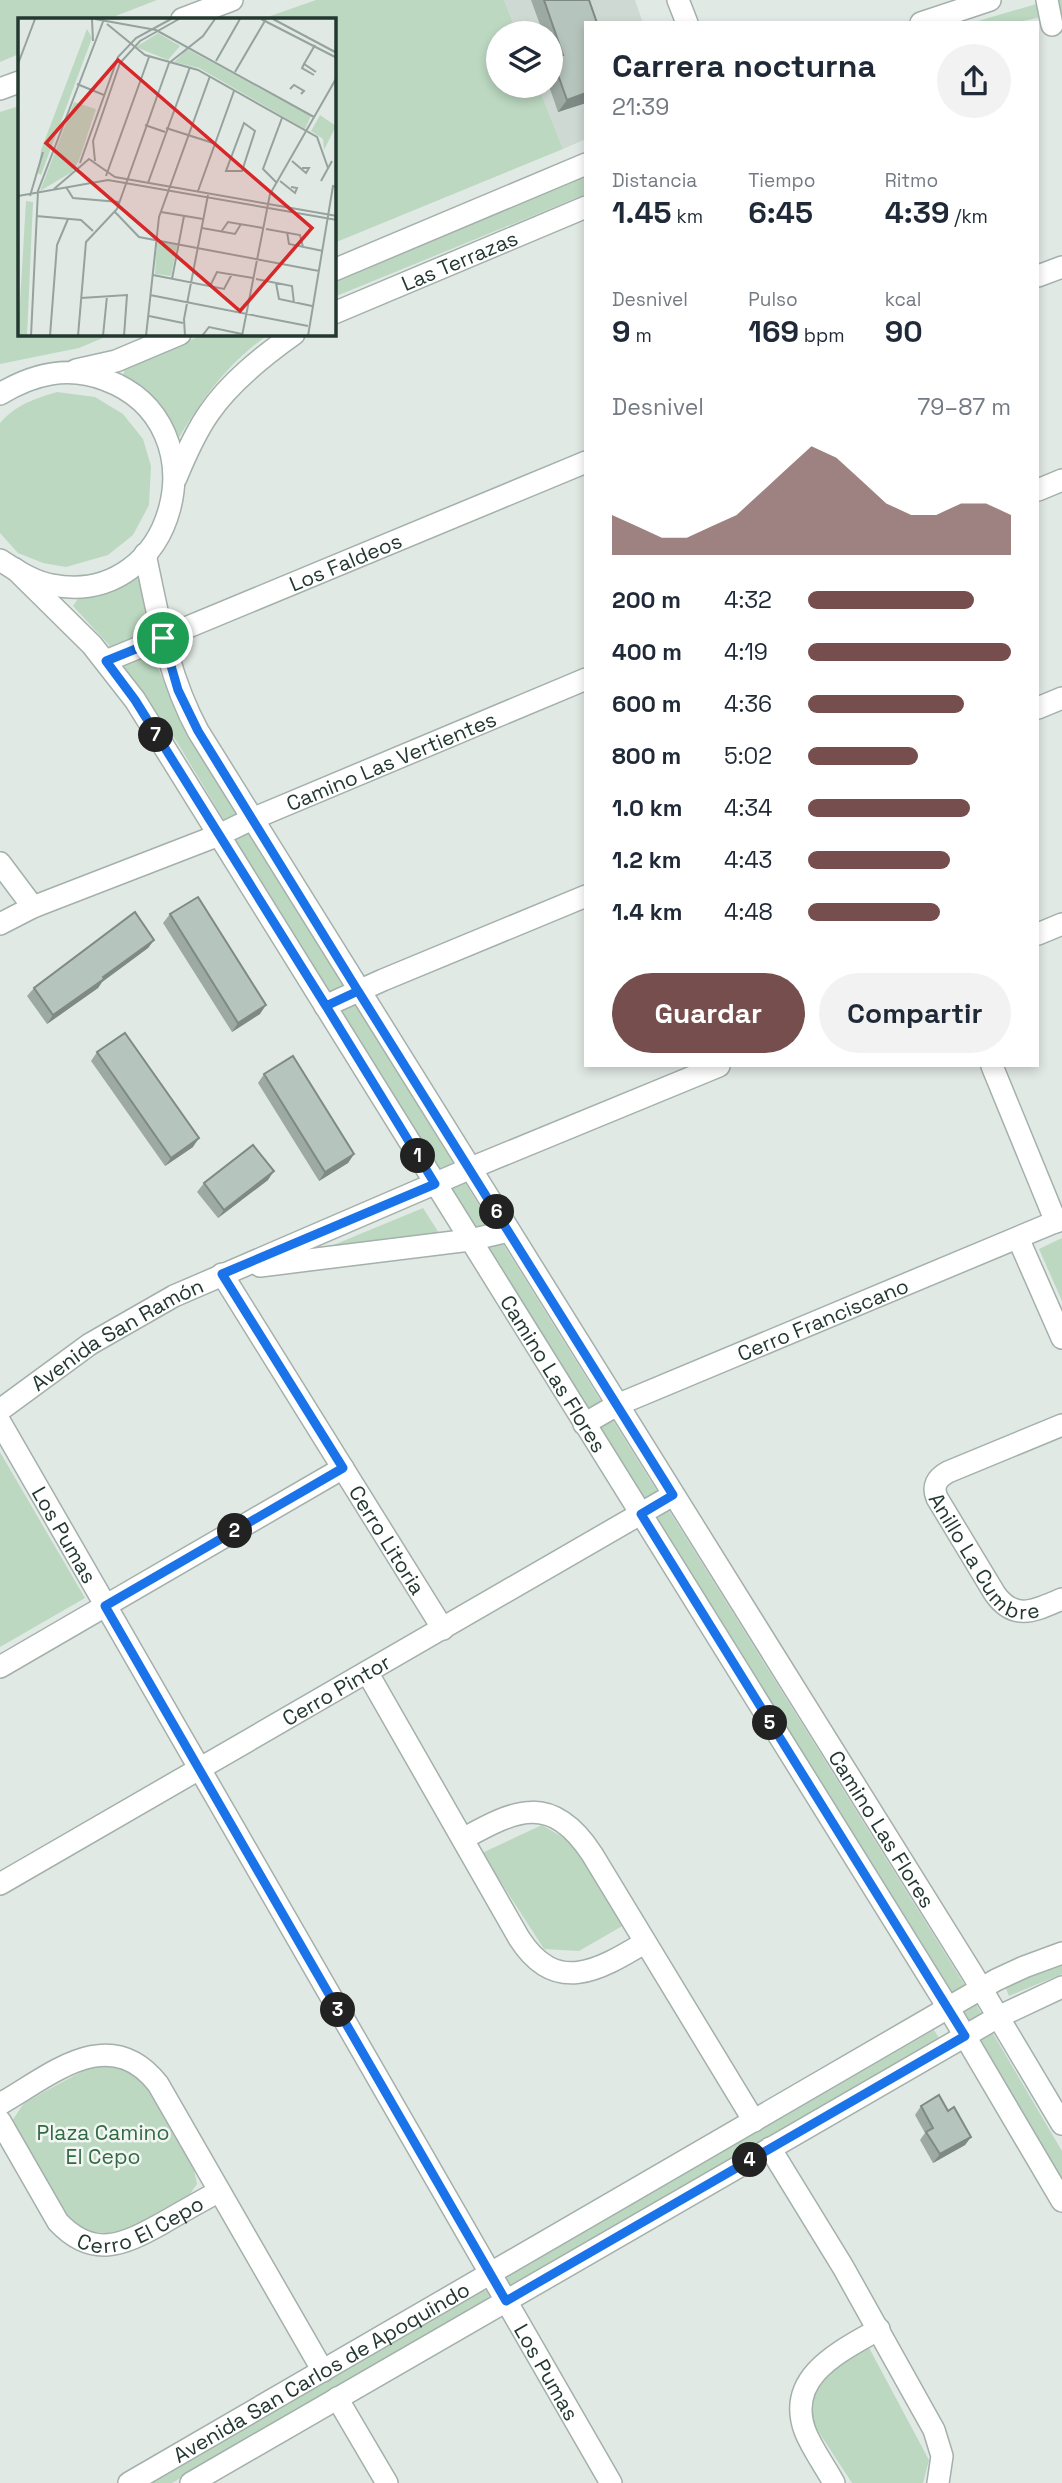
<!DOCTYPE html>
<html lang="es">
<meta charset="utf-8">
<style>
body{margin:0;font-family:"Space Grotesk",sans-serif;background:#f2f2f3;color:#1f2937;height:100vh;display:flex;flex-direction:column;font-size:26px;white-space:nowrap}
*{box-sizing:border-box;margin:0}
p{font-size:23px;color:#747a83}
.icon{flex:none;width:38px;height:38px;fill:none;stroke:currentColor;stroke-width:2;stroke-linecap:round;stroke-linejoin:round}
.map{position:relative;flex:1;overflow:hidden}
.details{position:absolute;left:584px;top:21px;width:455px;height:1046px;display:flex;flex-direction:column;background:#fff;border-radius:0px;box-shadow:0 4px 10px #0003}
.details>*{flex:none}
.controls{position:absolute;left:486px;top:21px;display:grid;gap:14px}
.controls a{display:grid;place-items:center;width:77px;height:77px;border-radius:50%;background:#fff;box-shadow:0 4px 10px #0003;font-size:35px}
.pin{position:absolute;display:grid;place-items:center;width:60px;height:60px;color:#fff;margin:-30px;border:4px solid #fff;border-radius:50%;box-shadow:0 2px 7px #0007}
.km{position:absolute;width:35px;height:35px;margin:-18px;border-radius:50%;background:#222;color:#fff;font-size:19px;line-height:35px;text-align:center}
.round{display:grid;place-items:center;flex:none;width:74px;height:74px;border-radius:37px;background:#f2f2f3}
.summary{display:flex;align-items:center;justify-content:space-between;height:119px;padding:0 28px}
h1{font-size:32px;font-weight:600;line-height:52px}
.stats{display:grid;grid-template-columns:repeat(3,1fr);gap:10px;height:119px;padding:7px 28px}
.stats div{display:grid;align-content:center}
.stats b{font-size:30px;font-weight:600}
.stats small{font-size:19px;font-weight:400}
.stats p{font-size:19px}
.chart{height:196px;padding:14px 28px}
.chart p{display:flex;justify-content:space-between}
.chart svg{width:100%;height:126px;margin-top:7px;fill:#764e4d;opacity:.7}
.primary-button{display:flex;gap:14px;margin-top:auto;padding:14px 28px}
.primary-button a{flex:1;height:80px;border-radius:42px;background:#764e4d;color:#fff;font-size:28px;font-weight:600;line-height:80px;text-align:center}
.primary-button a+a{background:#f2f2f3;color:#1f2937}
ul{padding:0 28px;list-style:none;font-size:23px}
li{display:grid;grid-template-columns:112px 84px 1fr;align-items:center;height:52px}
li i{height:18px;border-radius:9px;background:#764e4d}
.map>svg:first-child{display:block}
.built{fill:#cfd9d4}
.green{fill:#bcd8c1}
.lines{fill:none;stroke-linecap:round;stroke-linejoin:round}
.minor-casing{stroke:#a4b0ab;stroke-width:24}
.minor{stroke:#fff;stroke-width:21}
.wall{fill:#9da9a3}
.shaded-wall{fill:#7f8985}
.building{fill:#b6c4be;stroke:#7f8985;stroke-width:2}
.route-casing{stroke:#fff;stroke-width:14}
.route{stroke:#1a73e8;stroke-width:9}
.labels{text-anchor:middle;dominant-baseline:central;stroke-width:5;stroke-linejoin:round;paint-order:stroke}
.street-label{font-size:21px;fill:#233831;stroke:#f1f6f3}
.park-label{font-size:21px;fill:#326a44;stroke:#f1f6f3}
.inset-road{fill:none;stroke:#95a29d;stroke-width:2}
.view{fill:#d62828;fill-opacity:0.15;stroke:#d62828;stroke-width:3.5}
.inset-edge{fill:none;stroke:#233831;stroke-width:3.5}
</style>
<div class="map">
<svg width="1062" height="2483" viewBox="0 0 1062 2483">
<rect width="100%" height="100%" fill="#e1e9e5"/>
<path class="built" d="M504,0H635L643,23H586V139L563,149L538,86H551V33H517Z"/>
<path class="green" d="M0,0H157L108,19H19V54L0,62Z
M316,0H504L517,33H499V86H538L563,149L334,243V19H262Z
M1050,0H1062V12L1015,23H971Z
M19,106V334H112L79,348L0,364V112Z
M586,176V194L334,297V281Z
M205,334H269C228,363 204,396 178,439C162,404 156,395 123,376L125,367Z
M57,392L95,397L123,414L143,439L151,466L149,505L133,535L108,555L66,567L43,563L18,553L0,533V423C17,404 34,399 57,392Z
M136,569L144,573L147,625L158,668L177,713L490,1223L961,1979L1062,2151V2180L946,1983L450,1196L177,742L108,644L73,606L79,597L89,595Z
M423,1208L439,1233L332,1248L331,1246Z
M1062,1238V1301L1039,1249Z
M0,1452L85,1598L0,1647Z
M542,1825L576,1845L624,1925L579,1951L544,1949L482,1853Z
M1062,1964V1974L1009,1996L1005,1986Z
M934,2030L939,2038L919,2050L511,2285L505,2280L507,2277Z
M97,2063L127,2068L150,2090L194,2170L197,2184L190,2194L119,2234L93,2232L71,2222L12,2121L24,2103Z
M483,2290L488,2291L490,2296L487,2299L172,2483H151Z
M867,2344L929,2460L923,2483H852L805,2411L814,2383Z"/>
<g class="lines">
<defs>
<g id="minor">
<path d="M678,0L687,23"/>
<path d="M1047,0L1052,25"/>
<path d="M182,19L232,0"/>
<path d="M921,23L990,0"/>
<path d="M0,89L19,82"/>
<path d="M334,270L586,164"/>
<path d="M1038,276L1062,267"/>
<path id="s1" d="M334,313L586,207"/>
<path d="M76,370L116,361L180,334"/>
<path d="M0,394C33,374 68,365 106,380C224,424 176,609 52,585C33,582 16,570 0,560"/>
<path d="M176,478C185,456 195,433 209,413C230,382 263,356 294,334"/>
<path d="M1038,490L1062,480"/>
<path id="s2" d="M145,554C158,615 168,676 198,731L972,1973L1062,2124"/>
<path id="s3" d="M15,569L92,645L135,700L949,2009L1062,2201"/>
<path id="s4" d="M106,661L586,462"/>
<path d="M1038,708L1062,698"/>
<path d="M0,863L33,907"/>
<path id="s5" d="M0,924L33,907L219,835L252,819L586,679"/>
<path d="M1038,934L1062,924"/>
<path d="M325,1006L383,980L586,896"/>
<path d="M992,1066L1056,1222"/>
<path d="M1018,1238L1062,1338"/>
<path d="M260,1266L470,1240L509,1231"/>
<path id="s6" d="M222,1274L443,1629"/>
<path id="s7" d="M0,1410L90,1344L174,1296L471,1168L719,1066"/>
<path id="s8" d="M0,1422L611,2483"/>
<path id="s9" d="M584,1424L617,1405L1062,1219"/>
<path id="s10" d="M1062,1425L948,1472C937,1478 932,1486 937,1498L995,1594C1015,1622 1036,1610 1062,1599"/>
<path d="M0,1667L343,1468"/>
<path d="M367,1672L519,1938C556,1996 599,1970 644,1943"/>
<path d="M463,1839C516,1809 552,1793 592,1854L754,2121"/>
<path id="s11" d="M0,1884L673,1495"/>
<path d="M0,2104C51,2075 109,2022 158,2084L323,2371"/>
<path id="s12" d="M0,2121L58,2222C93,2259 123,2245 161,2224C180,2213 199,2202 218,2192"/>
<path d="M770,2148L843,2267L934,2430L942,2456L938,2483"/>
<path d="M337,2398L387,2483"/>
<path id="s13" d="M129,2483L996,1980L1024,1967L1062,1953"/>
<path d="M191,2483L998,2017L1062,1987"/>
<path d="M834,2483C825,2466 812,2449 805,2431C785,2376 841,2351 879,2329"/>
</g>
</defs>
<use href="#minor" class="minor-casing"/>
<use href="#minor" class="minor"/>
</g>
<path class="wall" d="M531,0H589L586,103L558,112L549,86H551V33H543Z
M170,914L260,1014L232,1032L163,923Z
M154,940L148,948L102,982L98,988L47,1024L27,996L34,988Z
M97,1052L193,1147L165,1166L91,1061Z
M264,1074L354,1154L348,1163L319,1181L258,1083Z
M268,1180L218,1218L197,1192L204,1183Z
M921,2106L948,2111L971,2137L965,2145L933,2163L920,2140L925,2133L915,2115Z"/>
<path class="shaded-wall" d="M586,93V103L558,112L567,100Z
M154,940L148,948L102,982L98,988L47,1024L53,1015L103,977Z
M266,1005L260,1014L232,1032L238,1023Z
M199,1138L193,1147L165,1166L171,1158Z
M354,1154L348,1163L319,1181L325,1172Z
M274,1171L268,1180L218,1218L224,1210Z
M971,2137L965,2145L933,2163L940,2154Z"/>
<path class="building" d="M544,0H589L597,23H586V93L567,100L552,58L563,55Z
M198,897L266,1005L238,1023L170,914Z
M135,912L154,940L103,977L104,979L53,1015L34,988Z
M125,1033L199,1138L171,1158L97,1052Z
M293,1056L354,1154L325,1172L264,1074Z
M253,1145L274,1171L224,1210L204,1183Z
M939,2095L948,2111L954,2107L971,2137L940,2154L926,2132L933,2128L921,2106Z"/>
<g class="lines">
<defs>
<path id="route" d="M163,638L178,690L198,731L358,991L326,1006L435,1184L222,1274L343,1468L105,1606L506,2301L965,2036L641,1514L673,1495L358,991L326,1006L135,700L106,661L163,638"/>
</defs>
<use href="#route" class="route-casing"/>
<use href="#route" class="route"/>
</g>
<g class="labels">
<g class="street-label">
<text stroke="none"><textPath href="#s1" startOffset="136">Las Terrazas</textPath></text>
<text stroke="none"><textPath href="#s4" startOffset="259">Los Faldeos</textPath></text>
<text stroke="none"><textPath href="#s5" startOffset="424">Camino Las Vertientes</textPath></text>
<text stroke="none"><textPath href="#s9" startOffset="261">Cerro Franciscano</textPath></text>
<text stroke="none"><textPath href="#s7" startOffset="140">Avenida San Ramón</textPath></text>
<text stroke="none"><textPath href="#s3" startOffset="971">Camino Las Flores</textPath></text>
<text stroke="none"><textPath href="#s8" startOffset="130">Los Pumas</textPath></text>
<text stroke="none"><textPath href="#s6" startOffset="313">Cerro Litoria</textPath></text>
<text stroke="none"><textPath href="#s10" startOffset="234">Anillo La Cumbre</textPath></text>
<text stroke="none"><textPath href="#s11" startOffset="388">Cerro Pintor</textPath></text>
<text stroke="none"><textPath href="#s2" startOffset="1479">Camino Las Flores</textPath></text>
<text stroke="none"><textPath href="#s12" startOffset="210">Cerro El Cepo</textPath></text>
<text stroke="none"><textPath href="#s8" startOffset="1096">Los Pumas</textPath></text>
<text stroke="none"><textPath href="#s13" startOffset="222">Avenida San Carlos de Apoquindo</textPath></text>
</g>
<g class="park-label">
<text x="103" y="2132">Plaza Camino<tspan x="103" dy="24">El Cepo</tspan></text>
</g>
</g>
<g transform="translate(18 18)">
<rect width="318" height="318" fill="#e1e9e5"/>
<path d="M69,11L74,20L23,157L20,155L23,132ZM140,15L162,28L150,42L118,29ZM169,31L293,98L287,111L181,50L156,44ZM56,84L78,91L61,142L54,154L22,173ZM302,97L318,108L306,132L305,121L293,113ZM8,183L15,184L9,318H0ZM139,223L159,227L153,258L137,256Z" fill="#bcd8c1"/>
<path class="inset-road" d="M74,1L75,23M77,1L138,12L296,99M243,1L319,40M255,1L319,35M89,6L127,37L180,52L299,119L310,150M198,43L222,1M0,46L17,1M286,46L297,27M217,54L248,1M296,57L284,50L286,46L298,54M59,66L86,77M272,71L276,67L286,73L283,76M226,105L237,113L224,153H208ZM127,107L147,114M148,110L195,125M77,143L75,123L102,45L122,23L161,1M274,143L288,155L291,150H284M62,145L100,39L118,20L153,1M88,158L131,39M262,163L277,175L279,170L273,169M303,163L314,143M258,164L245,151L264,100M130,165L172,49M48,169L55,180L101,184M36,171L71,141L97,159L319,198M180,173L216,73M0,178L90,162L319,202M12,178L25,134M97,194L121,219L301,253M143,194L185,201M18,198L63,202L75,213M184,210L217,216L223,206M248,211L282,217L285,229M203,214L210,204L245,210M269,214L271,226L305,233M135,257L206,271L214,256M154,261L166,198M238,261L274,268L276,285M258,265L261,281L294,288M192,268L199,254L235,260M132,277L290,308M63,280L109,277L106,318M131,298L165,305M13,318L20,173L86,1M32,318L39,227L50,201M60,318L68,224L99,191L151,45L185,18L197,1M85,318L89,278M128,318L141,199L192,58M167,318L166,301L190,177M184,318L191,309L224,316M224,318L252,176L319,59M290,318L315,168L319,169"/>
<path class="view" d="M100,42L294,210L222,293L28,125Z"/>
<rect width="318" height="318" class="inset-edge"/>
</g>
</svg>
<div class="controls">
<a><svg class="icon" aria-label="layers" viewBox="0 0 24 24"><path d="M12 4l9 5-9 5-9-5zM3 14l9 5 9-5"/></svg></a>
</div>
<div class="pin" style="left:163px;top:638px;background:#1e9e55"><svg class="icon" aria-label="arrive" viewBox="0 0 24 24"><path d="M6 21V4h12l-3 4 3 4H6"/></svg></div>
<b class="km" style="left:418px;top:1156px">1</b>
<b class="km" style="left:235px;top:1531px">2</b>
<b class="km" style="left:338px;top:2010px">3</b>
<b class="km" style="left:750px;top:2160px">4</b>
<b class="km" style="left:770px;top:1723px">5</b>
<b class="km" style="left:497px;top:1212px">6</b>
<b class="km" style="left:156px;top:735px">7</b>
<section class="details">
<div class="summary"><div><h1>Carrera nocturna</h1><p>21:39</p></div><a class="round"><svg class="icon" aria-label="share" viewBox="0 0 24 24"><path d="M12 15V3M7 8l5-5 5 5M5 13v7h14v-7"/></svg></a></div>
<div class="stats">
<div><p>Distancia</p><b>1.45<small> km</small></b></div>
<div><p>Tiempo</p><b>6:45</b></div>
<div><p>Ritmo</p><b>4:39<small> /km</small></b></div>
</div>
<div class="stats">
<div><p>Desnivel</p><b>9<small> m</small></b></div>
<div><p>Pulso</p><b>169<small> bpm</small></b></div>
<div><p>kcal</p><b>90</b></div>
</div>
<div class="chart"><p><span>Desnivel</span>79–87 m</p>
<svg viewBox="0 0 160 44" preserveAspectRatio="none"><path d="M0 44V30L10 34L20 38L30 38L40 34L50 30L60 22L70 14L80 6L90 10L100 18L110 26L120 30L130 30L140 26L150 26L160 30V44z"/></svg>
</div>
<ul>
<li><b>200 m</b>4:32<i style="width:82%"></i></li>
<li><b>400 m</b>4:19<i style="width:100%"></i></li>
<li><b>600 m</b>4:36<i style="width:77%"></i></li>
<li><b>800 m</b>5:02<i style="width:54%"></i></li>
<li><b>1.0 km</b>4:34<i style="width:80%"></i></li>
<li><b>1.2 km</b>4:43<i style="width:70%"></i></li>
<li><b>1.4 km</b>4:48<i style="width:65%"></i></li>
</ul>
<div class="primary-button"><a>Guardar</a><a>Compartir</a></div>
</section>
</div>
